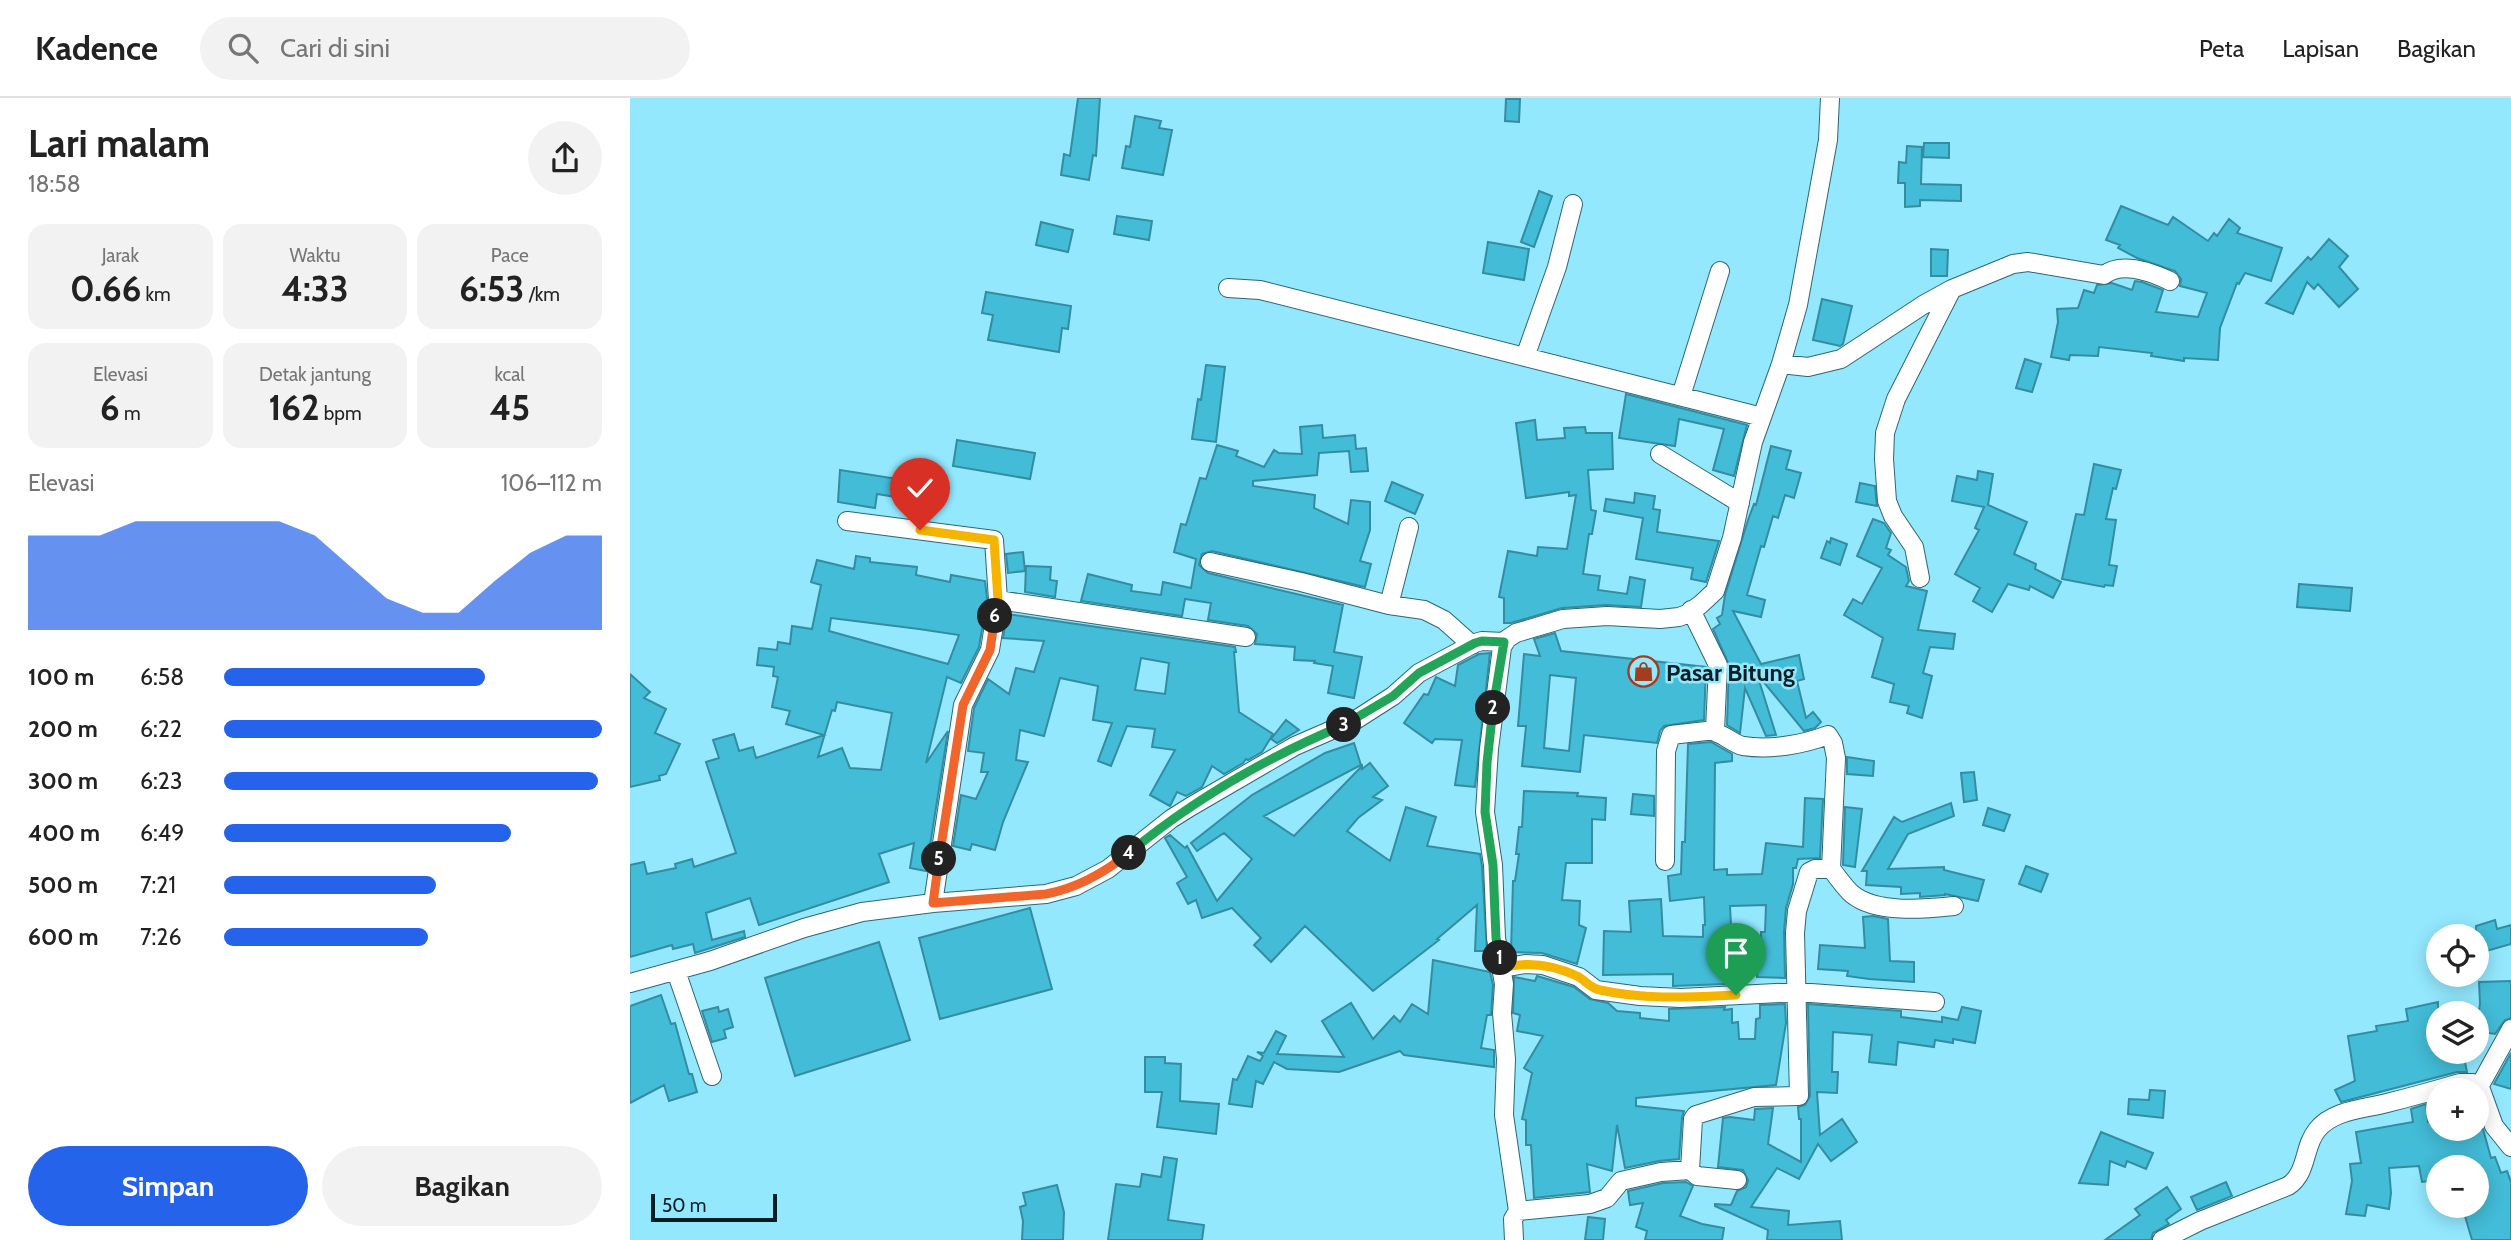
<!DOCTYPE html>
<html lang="id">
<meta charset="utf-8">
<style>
body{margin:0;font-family:Cabin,sans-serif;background:#f2f2f2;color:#222;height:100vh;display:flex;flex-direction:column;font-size:26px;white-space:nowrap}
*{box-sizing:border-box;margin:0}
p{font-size:23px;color:#767676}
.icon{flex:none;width:38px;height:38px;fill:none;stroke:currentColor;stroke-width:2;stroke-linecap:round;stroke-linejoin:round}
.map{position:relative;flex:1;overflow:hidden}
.side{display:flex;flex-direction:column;background:#fff;width:630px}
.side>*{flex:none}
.controls{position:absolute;left:1796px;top:826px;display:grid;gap:14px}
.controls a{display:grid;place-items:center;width:63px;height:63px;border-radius:50%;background:#fff;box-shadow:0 4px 18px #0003;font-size:35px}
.scale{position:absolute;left:21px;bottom:18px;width:126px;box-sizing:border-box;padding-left:7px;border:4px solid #051e24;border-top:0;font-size:19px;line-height:24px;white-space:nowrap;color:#051e24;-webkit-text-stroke:5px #93e8fe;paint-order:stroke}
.pin{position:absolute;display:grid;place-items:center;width:60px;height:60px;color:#fff;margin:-72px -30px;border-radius:50% 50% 50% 0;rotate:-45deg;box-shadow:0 0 7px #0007}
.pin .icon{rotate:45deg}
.km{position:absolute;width:35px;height:35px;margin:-18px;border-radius:50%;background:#222;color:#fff;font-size:19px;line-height:35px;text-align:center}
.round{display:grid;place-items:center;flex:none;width:74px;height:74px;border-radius:37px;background:#f2f2f2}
.overview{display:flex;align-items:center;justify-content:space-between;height:119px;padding:0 28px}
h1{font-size:38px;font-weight:700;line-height:52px}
.stats{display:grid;grid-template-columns:repeat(3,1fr);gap:10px;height:119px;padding:7px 28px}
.stats div{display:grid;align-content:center;border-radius:18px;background:#f2f2f2;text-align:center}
.stats b{font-size:35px;font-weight:700}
.stats small{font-size:19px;font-weight:400}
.stats p{font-size:19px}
.chart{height:196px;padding:14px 28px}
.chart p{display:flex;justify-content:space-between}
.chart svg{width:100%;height:126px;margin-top:7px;fill:#2563eb;opacity:.7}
.cta{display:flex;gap:14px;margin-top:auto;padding:14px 28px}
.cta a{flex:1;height:80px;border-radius:42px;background:#2563eb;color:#fff;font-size:28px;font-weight:700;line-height:80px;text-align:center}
.cta a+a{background:#f2f2f2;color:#222}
ul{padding:0 28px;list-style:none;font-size:23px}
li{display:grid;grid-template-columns:112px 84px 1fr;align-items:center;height:52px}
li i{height:18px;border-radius:9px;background:#2563eb}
header{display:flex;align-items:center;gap:42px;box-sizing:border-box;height:98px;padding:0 35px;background:#fff;border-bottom:2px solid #e0e0e0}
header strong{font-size:33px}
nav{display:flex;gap:38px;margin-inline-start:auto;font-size:24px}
.search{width:490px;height:63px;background:#f2f2f2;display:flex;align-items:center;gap:18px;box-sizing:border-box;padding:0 24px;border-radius:38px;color:#767676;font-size:26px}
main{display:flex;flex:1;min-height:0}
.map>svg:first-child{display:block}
.building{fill:#43bcd7;stroke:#348ca1;stroke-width:2;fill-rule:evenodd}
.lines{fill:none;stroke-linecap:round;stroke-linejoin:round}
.street-casing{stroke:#2b6776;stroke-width:20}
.street{stroke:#fff;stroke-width:18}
.split-1-casing{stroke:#fff;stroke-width:14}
.split-2-casing{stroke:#fff;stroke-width:14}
.split-3-casing{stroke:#fff;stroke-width:14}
.split-4-casing{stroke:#fff;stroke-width:14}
.split-5-casing{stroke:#fff;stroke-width:14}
.split-6-casing{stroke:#fff;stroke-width:14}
.split-7-casing{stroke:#fff;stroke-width:14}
.split-1{stroke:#f5b400;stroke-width:9}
.split-2{stroke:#22a559;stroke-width:9}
.split-3{stroke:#22a559;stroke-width:9}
.split-4{stroke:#22a559;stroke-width:9}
.split-5{stroke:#f0652b;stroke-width:9}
.split-6{stroke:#f0652b;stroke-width:9}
.split-7{stroke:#f5b400;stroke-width:9}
.labels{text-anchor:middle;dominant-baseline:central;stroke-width:5;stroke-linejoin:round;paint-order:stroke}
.poi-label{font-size:24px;font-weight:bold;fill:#051e24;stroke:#93e8fe;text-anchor:start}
</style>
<header>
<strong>Kadence</strong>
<div class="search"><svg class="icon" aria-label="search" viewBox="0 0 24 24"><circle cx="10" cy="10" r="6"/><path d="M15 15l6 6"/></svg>Cari di sini</div>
<nav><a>Peta</a><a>Lapisan</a><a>Bagikan</a></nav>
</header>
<main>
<section class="side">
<div class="overview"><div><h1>Lari malam</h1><p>18:58</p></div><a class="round"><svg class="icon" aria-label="share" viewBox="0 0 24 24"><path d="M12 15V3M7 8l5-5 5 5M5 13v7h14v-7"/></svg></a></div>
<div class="stats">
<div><p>Jarak</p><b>0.66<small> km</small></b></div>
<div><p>Waktu</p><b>4:33</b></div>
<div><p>Pace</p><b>6:53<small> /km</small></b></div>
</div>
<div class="stats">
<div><p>Elevasi</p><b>6<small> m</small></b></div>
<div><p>Detak jantung</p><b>162<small> bpm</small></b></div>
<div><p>kcal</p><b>45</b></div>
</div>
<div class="chart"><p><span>Elevasi</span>106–112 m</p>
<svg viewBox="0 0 160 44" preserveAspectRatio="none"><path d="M0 44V11L10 11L20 11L30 6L40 6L50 6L60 6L70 6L80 11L90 22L100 33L110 38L120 38L130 27L140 17L150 11L160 11V44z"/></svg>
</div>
<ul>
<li><b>100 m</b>6:58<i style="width:69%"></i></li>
<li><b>200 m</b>6:22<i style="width:100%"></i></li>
<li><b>300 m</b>6:23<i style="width:99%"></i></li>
<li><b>400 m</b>6:49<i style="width:76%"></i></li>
<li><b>500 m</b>7:21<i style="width:56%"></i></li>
<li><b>600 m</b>7:26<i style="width:54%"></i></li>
</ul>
<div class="cta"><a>Simpan</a><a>Bagikan</a></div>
</section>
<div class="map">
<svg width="1881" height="1142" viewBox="0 0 1881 1142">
<rect width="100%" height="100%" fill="#93e8fe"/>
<path class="building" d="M448,0H470L466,58L463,57L459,82L431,77L434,56L440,58Z
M876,1H890L889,24L875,23Z
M505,18L531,23L529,30L542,32L533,77L492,70L496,48L500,49Z
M1294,45H1319V60L1293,59Z
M1277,48L1292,49L1291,86L1331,87V103L1290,102V108L1275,109V85H1268L1269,64L1276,65Z
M909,93L922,98L904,149L891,144Z
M1491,108L1538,127L1543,119L1578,143L1584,135L1587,138L1599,121L1610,130L1607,135L1652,150L1641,183L1615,175L1609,186L1607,185L1590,230L1588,262L1554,260V263L1521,258L1522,255L1469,249L1468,258L1440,257L1439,262L1421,259L1428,224L1427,211L1448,210L1454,192L1464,195L1467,187L1482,185L1502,192L1505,183L1512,184L1533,192L1526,214L1568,219L1577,195L1550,188L1551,181L1545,173L1507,160L1488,150L1490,147L1476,142Z
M487,118L522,123L519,142L484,136Z
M411,124L443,132L438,154L406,147Z
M1699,141L1718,158L1709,169L1728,191L1709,209L1688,186L1684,191L1677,184L1663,216L1636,205L1678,159L1681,162Z
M858,144L899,151L894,182L853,175Z
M1301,151L1318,152L1317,178H1301Z
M356,194L441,208L438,231L432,230L429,254L358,242L363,217L352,215Z
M1192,201L1222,208L1213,246L1210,248L1183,242Z
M1395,261L1411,266L1402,294L1386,290Z
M576,267L595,269L586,344L562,341L568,301L571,302Z
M996,296L1117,327L1104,378L1083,372L1094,331L1049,321L1045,348L989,340Z
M905,322L907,342L935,340L934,330L955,329L956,335H982L983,371L958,372L961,412L966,413L962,436H959L953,476L970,478L968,492L997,496L1000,479L1015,482L1011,509L976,507L932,510L881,525H874V500L869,499L878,453L907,458L908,449L937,451L946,397L939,398V394L896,400L886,325Z
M692,327L693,340L725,337L726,351L736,350L738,373L721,374L719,353L689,355L687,377L623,383V388L685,397L684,410L718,426L721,402L740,404V432L730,463L741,466L735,489L582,453L572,456L569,467L578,475L713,507L704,554L732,559L724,600L698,595L703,568L684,565L685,563L664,562L665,549L625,546L627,536L618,528L578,522L581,505L555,501L552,518L451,503L458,476L502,487L501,493L531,497L533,484L561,490L566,461L544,454L551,426L556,427L570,380L576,381L587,347L608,353L606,358L634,369L644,352L649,355L672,356L670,329Z
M327,342L405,355L400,381L323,368Z
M1141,348L1161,353L1156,371L1171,375L1164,400L1155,397L1148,420L1143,418L1134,449L1131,448L1117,497L1135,502L1131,519L1103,513L1131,566L1169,557L1174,581L1167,583L1176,620L1183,614L1191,624L1185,630L1174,633L1127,576L1146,637L1136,638L1115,590L1110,635L1097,627L1099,567L1083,531L1090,526L1087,520L1092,517L1095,497L1118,422L1124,406L1126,407Z
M1464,366L1491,372L1486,391L1483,390L1476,421L1486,422L1479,467L1487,468L1483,488L1475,487L1474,489L1432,481L1446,416L1454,417Z
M210,372L287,384L284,402L247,396L245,410L208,404Z
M1348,373L1363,376L1358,407L1397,424L1384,456L1406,466L1405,471L1431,484L1423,500L1400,488L1399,492L1378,486L1362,514L1343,503L1350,490L1325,476L1349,432L1345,430L1354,409L1322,403L1327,378L1347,382Z
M762,384L793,397L785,416L755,403Z
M1230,385L1245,388L1247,408L1226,404Z
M1005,395L1025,398L1023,411L1030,412L1027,434L1089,443L1076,484L1061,481L1063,470L1006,461L1013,420L974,413L976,401L1004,405Z
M1243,421L1254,425L1261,435L1256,450L1261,452L1258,457L1276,469L1279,483L1276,488L1297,493L1288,532L1325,536L1323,551L1300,549L1293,575L1302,578L1292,620L1277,615L1279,608L1260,604L1264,586L1242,579L1253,540L1214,517L1223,501L1232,506L1252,470L1227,458Z
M1201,440L1217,446L1210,467L1191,460L1197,443L1200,445Z
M393,454L395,473L378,475L376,456Z
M226,458L240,460V464L287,469L286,477L320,484L321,477L355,483L357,501L349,549L331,585L317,579L296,665L318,633L296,773L280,770L284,745L249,756L259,784L129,827L120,800L76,815L82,842L114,833L115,839L65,855L63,846L43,851L42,847L0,859V767L14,764L17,776L46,770L45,766L62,761L64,769L106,755L76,664L89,660L83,642L104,636L109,653L123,649L126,660L194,637L156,626L160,613L142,609L148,579L143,578L144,569L127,567L129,550L147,552L148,544L160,546L162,528L182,531L191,487L181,484L187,462L224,471ZM201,520L289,531L329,537L318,566L199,533ZM207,604L262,615L251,672L220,670L212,650L188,659L202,612L205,613Z
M396,468L421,469L420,482L427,483L425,499L395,494Z
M1669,486L1722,490L1720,513L1667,509Z
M377,516L605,549L606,554H604L609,614L643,636L632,654L618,662L616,661L613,665L594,676L582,668L572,689L556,698L547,694L540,708L520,697L545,652L522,649L525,631L497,628L481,668L468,663L482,625L463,622L468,588L430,580L414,638L390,632L386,662L398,664L373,724L365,752L342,746L340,752L323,748L331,697L346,701L358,674H351L354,655L338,653L344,610L358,581L379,596L386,570L404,574L414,543L373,540ZM511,560L539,565L535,596L505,592Z
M925,535L931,553L1076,569L1074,622L1034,628L1030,633L1027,645L954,637L950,674L892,668L896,628H888L894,556L910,558L904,541ZM920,577L946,580L939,653L914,650Z
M860,555L845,689L825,687L832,642L805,641L802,645L774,625L794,596L798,597L806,579L825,588L828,567L849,556Z
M0,576L20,594L14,600L36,611L25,635L50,646L36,676L29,678L30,682L0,689Z
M656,622L669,632L647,645L641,641Z
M1081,644L1102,656V663L1085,665L1084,772L1097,771V777L1132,776L1136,745L1173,749L1175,700L1193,701L1190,760L1168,761L1166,770H1163V786L1156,810L1154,834L1155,880L1127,879L1128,858L1131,859V834H1135L1136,807L1100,808L1102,847L1097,848L1095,886L1043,888V876L973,877L974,833L1001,834L999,803L1031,801L1033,838L1073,839V827H1075L1074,799L1040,803L1038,778L1051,776L1052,744H1055L1058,646Z
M724,645L731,667L634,718L664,738L732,668V671L740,665L758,688L743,699L752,702L728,720L717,733L760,763L776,709L806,719L797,748L850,756L852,768L857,853H845L847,807L807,841L809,842L743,893L675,828L641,864L624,847L631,840L602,810L572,820L566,802L558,806L547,785L557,779L535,740L540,737L555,750L557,748L587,803L622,761L594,735L567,753L561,745L622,697L695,655Z
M1217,659L1244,663L1243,678L1217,676Z
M1344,674L1347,702L1334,704L1331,675Z
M894,693L948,695L947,698L976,700L975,722L962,721V765H936L932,802L950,803L949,827L956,830L947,866L912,855L881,854L883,783H885L889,756H886L889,729H892Z
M1003,696L1024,698V718L1001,716Z
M1321,705L1324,718L1278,736L1258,771L1314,769V772L1354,782L1348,803L1315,796V797L1290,799V795L1271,796V789L1236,787L1237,773H1232L1264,719L1272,724Z
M1215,709L1232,711L1225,769L1213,767Z
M1358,710L1380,717L1374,733L1353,727Z
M1396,768L1418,776L1411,794L1389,786Z
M400,810L422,891L310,921L289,840Z
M1243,818L1258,821L1260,863L1284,864V884L1239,881L1217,878L1218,873L1188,871L1190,847L1235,850L1233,819Z
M1865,822L1867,831L1881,827V846L1846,856V828Z
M249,844L280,942L165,978L135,880Z
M803,862L860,874L863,887L861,917H857L851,950L864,952V969L774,957L770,953L709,974L657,971L644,964L633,986L626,983L622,1009L599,1006L603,981L607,982L618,958L630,963L633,958L627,954L634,955L646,933L656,938L647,956L714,959L692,923L721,905L743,941L764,918L770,924L782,906L798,916Z
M907,878L944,889L960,901L978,905L987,913L1010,915V920L1039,923V911L1095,909L1094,912L1102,911V925L1108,924L1109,941H1125L1126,921L1130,920V907L1155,906L1156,925L1146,987L1006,1000V1008L1054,1013L1052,1020L1049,1061L1029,1063L995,1070L987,1027L982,1073L957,1066L960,1094L904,1100L901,1047H896V1022L892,1021L902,975L894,970L913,938L887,933L890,917L883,915L884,879L905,883Z
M1881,883V920L1875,922L1865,936L1846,933L1850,906L1849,884Z
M31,897L41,926L45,925L59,976H62L67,994L39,1003L34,987L0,1005V908Z
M1808,904V954H1833L1837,974H1827L1711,1004L1705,992L1725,983L1718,938L1747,933L1746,928L1778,923L1776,911Z
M1178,906L1271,913V919L1312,924V919L1328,922L1332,909L1351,913L1345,945L1323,941V945L1305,942L1304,949L1268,944L1266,967L1239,964L1242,937L1203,934L1202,974H1208L1207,995L1187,994L1190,1037L1212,1021L1227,1044L1201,1063L1188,1046L1169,1081L1147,1070L1121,1109L1159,1113L1158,1127L1210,1123L1212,1142H1137L1138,1132L1085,1108V1106L1101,1107L1107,1093L1116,1089L1118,1082L1113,1072L1088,1069L1093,1020L1100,1019L1124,1022L1125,1011L1143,1010L1138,1046L1171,1064V1021H1169L1168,1009L1175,1007L1180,998Z
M88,909L89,914L98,911L103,929L94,932L96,940L82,944L72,913Z
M1881,955V991L1864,986Z
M515,959H535V965L551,966L550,1003L589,1006L586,1036L527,1029L532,994H515Z
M1520,992L1535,993L1533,1020L1498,1016L1499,1001L1519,1002Z
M1796,1006L1798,1024L1808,1022V1031H1853L1861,1060L1865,1059L1871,1075L1877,1073L1881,1084V1142H1842L1832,1108H1846V1069H1808V1082L1792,1084L1789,1068L1759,1070L1761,1095L1759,1111L1737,1107L1735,1118L1716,1116L1722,1083L1720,1066L1731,1065L1726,1034L1783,1024L1781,1011Z
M1471,1034L1523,1055L1516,1071L1497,1063L1495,1069L1480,1063L1478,1087L1449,1085Z
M534,1059L547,1061L538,1122L574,1127L572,1142H478L486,1086L510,1089L512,1076L531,1079Z
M1056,1084L1063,1088L1050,1118L1072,1126L1094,1130L1092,1142H1015L1017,1133L1006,1129L1013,1105L1000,1107L998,1093L1033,1085Z
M1596,1084L1602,1098L1567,1112L1561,1099Z
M427,1087L434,1114L433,1142H392L393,1123L390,1109L396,1107L393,1095Z
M1537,1089L1551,1111L1536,1122L1539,1126L1523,1135L1521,1142H1475L1510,1117L1505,1111Z
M958,1119L975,1121L973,1142H955Z"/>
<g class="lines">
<defs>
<path id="street" d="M598,190L630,192L1132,319
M895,259L927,169L943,106
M1151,266L1178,269L1211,261L1293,207L1322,191L1383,166L1398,164L1474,177C1492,163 1521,174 1540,183
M1051,298L1090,173
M1030,356L1110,405
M217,423L364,442L368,502L360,552L333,607L303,805
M580,464L671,484L759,507L794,512L814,522L842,547
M1290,480L1284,449L1263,418L1257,403L1254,361L1255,335L1266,301L1322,191
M368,502L616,539
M759,507L779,429
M1035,763L1036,653L1041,637L1085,632
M1201,771C1208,779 1214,789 1222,796C1246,816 1295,811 1324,808
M872,870L895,866L913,867L949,879L966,892L1010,898L1051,900L1167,894L1305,904
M46,873L82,978
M0,885L80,863L174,830L232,814L303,805L416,796L446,788L478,771L541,721L560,709L665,648L727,621L763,598L789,575L845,545L852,543L874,544
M1849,989L1881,931
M1060,1072L1067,1078L1107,1082
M888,1113L960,1106L977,1100L991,1083L1031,1074L1060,1072L1063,1021L1066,1017L1124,999L1169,998L1165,835L1167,813L1179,774L1185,771H1201L1206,660L1203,645L1198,637C1172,647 1140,652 1113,648C1104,646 1096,638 1087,635L1085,632L1088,567L1061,512
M884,1142L883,1121L888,1113L874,1017L876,961L872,915L874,886L866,840L863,767L855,714L859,651L872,549L877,541L886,535L933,521L977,518L1030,521L1049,519L1057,516L1070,507L1085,493L1102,440L1123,344L1151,266L1168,207L1198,42L1200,0
M1532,1142L1570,1123L1658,1088C1678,1075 1673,1049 1687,1032C1703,1012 1734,1011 1757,1005C1781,999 1806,992 1830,985H1843L1851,992L1864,1028L1881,1049"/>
</defs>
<use href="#street" class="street-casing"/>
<use href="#street" class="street"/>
</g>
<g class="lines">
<defs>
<path id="split-1" d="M870,860L872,870C898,863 923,867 947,878C955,882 960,890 970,892C1015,902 1060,899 1106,897"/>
<path id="split-2" d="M863,610L857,665L855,714L863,767L866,840L870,860"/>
<path id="split-3" d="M714,627L763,598L789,575L845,545L852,543L874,544L863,610"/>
<path id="split-4" d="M499,755C563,702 638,659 714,627"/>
<path id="split-5" d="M309,761L303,805L416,796C448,790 474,775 499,755"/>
<path id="split-6" d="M309,761L333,607L360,552L365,518"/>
<path id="split-7" d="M290,432L364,442L368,502L365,518"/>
</defs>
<use href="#split-1" class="split-1-casing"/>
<use href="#split-2" class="split-2-casing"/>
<use href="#split-3" class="split-3-casing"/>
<use href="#split-4" class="split-4-casing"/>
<use href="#split-5" class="split-5-casing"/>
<use href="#split-6" class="split-6-casing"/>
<use href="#split-7" class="split-7-casing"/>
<use href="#split-1" class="split-1"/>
<use href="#split-2" class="split-2"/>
<use href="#split-3" class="split-3"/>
<use href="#split-4" class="split-4"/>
<use href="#split-5" class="split-5"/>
<use href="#split-6" class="split-6"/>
<use href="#split-7" class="split-7"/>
</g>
<defs>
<symbol id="shop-ring" viewBox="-11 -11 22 22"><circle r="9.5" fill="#93e8fe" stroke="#a43c1f" stroke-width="1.5"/><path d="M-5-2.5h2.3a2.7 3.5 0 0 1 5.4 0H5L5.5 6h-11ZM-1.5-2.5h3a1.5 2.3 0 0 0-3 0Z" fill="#a43c1f"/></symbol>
</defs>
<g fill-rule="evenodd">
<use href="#shop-ring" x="996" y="556" width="35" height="35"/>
</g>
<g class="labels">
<g class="poi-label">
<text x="1036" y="574">Pasar Bitung</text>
</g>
</g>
</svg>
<div class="controls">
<a><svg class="icon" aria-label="locate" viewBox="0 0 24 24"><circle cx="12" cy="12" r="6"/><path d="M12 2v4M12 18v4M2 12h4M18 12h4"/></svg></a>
<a><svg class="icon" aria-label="layers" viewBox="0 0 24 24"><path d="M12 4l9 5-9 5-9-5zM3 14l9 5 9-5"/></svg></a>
<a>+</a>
<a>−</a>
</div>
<div class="scale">50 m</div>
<div class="pin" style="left:1106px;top:897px;background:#1e9e55"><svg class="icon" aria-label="arrive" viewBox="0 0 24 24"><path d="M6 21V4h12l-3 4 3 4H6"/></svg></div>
<div class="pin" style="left:290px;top:432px;background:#d93025"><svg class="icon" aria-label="check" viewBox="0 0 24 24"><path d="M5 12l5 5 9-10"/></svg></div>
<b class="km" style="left:870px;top:860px">1</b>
<b class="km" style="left:863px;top:610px">2</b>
<b class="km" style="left:714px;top:627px">3</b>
<b class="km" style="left:499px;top:755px">4</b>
<b class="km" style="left:309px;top:761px">5</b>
<b class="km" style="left:365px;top:518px">6</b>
</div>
</main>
